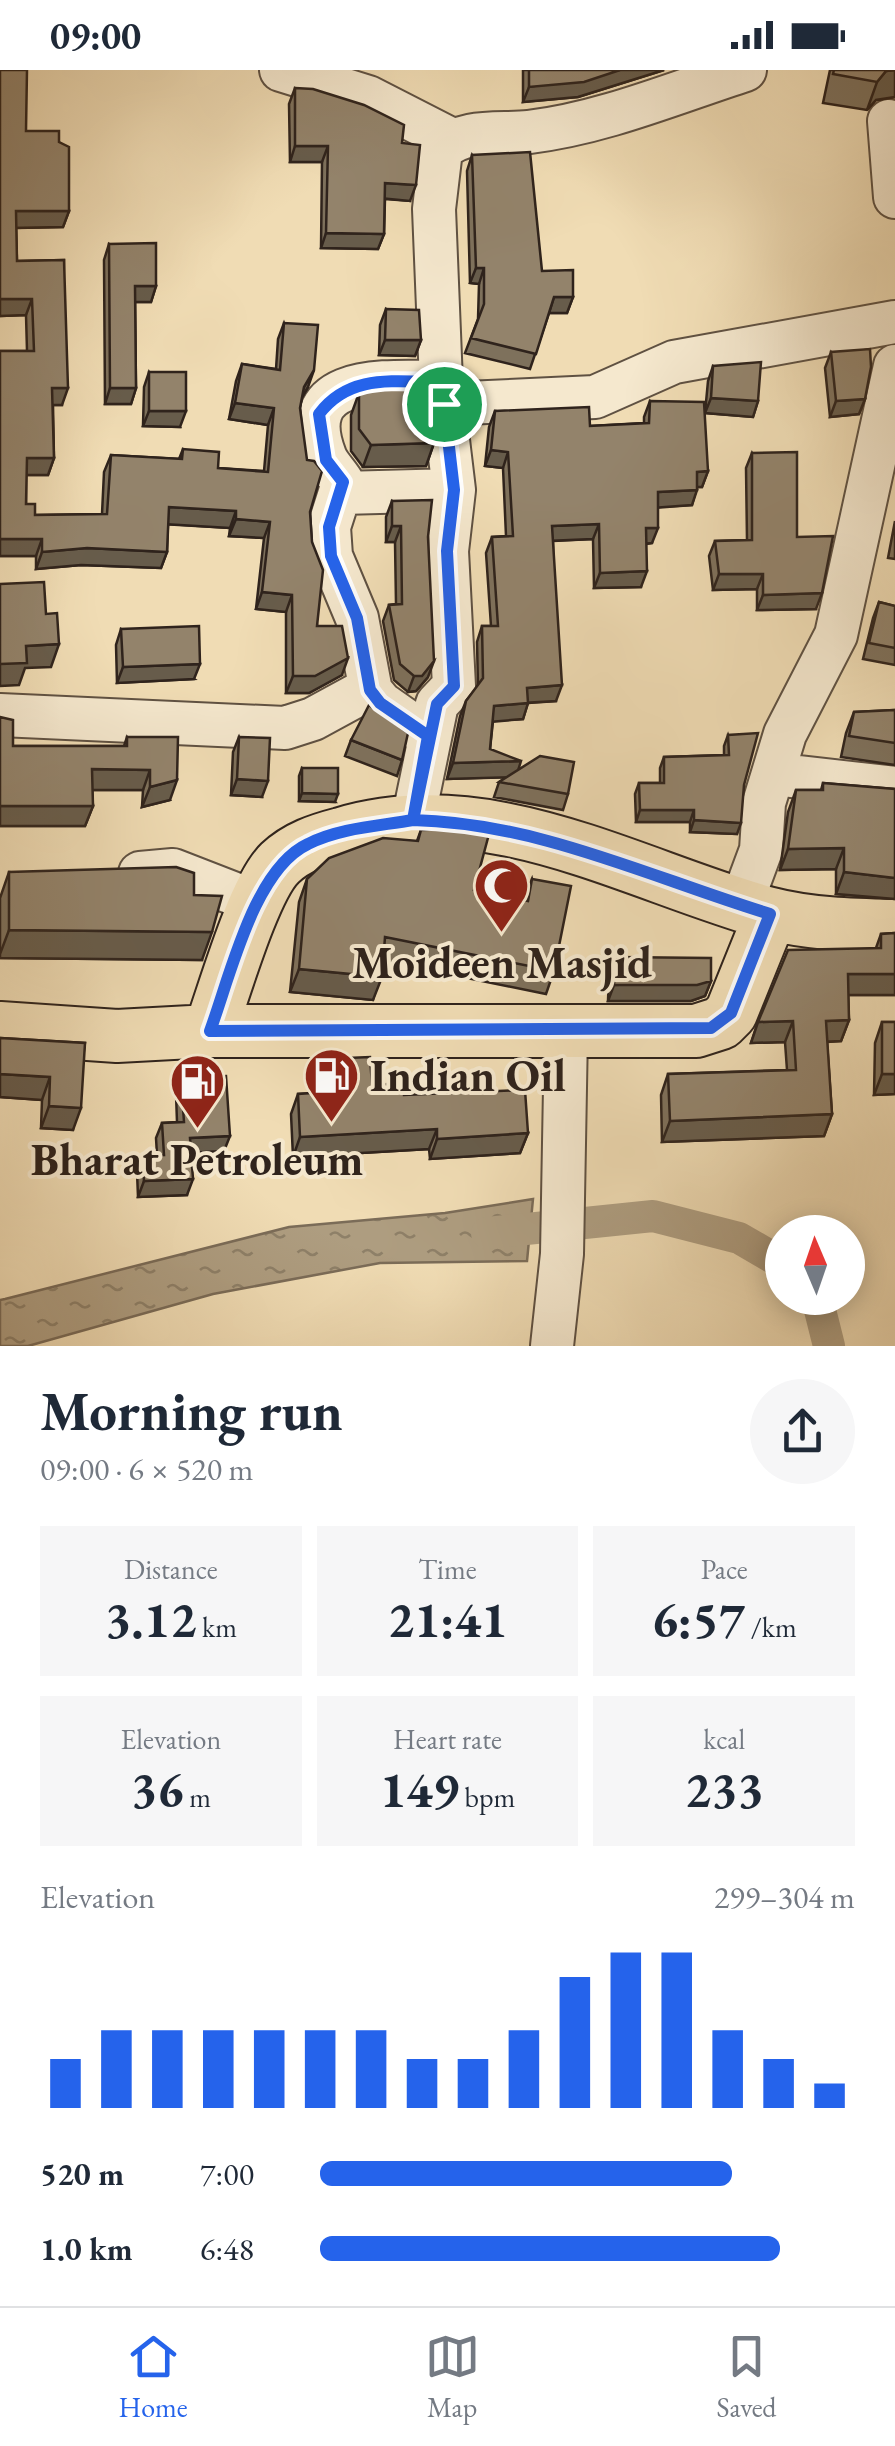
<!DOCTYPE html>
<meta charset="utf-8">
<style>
body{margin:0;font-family:"EB Garamond",serif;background:#f6f6f7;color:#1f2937;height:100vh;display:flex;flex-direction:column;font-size:38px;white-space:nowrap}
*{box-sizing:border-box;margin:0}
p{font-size:32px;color:#747a83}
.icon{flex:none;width:55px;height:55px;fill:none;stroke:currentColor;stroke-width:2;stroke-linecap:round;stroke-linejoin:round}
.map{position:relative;height:1276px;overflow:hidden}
.drawer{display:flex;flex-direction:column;background:#fff;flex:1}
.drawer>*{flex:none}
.needle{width:65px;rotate:358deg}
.fabs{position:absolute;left:765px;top:1145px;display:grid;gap:20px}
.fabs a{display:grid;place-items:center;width:100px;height:100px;border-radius:50%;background:#fff;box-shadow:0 5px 25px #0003;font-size:50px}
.pin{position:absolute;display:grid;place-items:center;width:85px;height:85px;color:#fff;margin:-42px;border:5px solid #fff;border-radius:50%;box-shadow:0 2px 10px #0007}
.round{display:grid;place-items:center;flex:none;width:105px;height:105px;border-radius:52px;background:#f6f6f7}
.headline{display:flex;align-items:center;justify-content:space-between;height:170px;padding:0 40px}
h1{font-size:55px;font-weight:700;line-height:75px}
.metrics{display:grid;grid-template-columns:repeat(3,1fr);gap:15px;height:170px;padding:10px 40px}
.metrics div{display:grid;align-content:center;border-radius:0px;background:#f6f6f7;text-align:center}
.metrics b{font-size:50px;font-weight:700}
.metrics small{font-size:28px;font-weight:400}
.metrics p{font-size:28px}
.chart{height:280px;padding:20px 40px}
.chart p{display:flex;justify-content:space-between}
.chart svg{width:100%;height:180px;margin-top:10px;stroke:#2563eb;stroke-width:6}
ul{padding:0 40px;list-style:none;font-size:32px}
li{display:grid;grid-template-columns:160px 120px 1fr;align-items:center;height:75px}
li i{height:25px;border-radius:12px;background:#2563eb}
.status{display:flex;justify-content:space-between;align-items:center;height:70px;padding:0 50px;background:#fff;direction:ltr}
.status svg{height:28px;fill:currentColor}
.tabs{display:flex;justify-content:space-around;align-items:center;height:140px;border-top:2px solid #e0e1e3;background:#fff;font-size:28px;color:#747a83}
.tabs a{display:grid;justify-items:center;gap:5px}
.tabs .current{color:#2563eb}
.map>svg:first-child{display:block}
.water{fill:url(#water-ripples);stroke:#7b6c58;stroke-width:2.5}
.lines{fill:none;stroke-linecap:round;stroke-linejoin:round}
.canal{stroke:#ae9d80;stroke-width:32}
.minor-casing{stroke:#5f5142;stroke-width:46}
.major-casing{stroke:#2f231c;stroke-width:56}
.minor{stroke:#f5e8ce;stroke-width:42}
.major{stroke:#f0dcb4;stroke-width:52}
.wall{fill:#7e715c;stroke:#2f231c;stroke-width:2.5}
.shaded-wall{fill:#675c4b;stroke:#2f231c;stroke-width:2.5}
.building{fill:#93836b;stroke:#2f231c;stroke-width:2.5}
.route-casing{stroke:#fff;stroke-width:20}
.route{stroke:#2563eb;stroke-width:12}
.labels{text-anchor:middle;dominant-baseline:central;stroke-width:8;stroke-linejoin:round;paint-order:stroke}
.poi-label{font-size:45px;font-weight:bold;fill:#2f231c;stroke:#f5e8ce}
</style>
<div class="status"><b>09:00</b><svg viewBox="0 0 49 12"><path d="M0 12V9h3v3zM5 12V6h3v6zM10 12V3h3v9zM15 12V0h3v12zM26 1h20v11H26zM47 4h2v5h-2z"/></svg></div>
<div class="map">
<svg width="895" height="1276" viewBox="0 0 895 1276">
<defs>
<pattern id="water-ripples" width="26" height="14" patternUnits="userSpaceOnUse" patternTransform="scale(2.5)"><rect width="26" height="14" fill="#ae9d80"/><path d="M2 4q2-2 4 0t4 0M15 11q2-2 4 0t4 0" fill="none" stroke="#8e8068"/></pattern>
</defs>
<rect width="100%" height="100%" fill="#f0dcb4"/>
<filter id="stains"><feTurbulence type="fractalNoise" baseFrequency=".002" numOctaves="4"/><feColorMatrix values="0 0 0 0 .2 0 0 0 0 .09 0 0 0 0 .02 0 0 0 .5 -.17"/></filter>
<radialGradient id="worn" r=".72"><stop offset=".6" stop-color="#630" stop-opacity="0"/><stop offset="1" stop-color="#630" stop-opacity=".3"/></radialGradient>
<path class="water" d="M533,1129L527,1191L380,1193L213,1224L28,1276H0V1230L5,1229L289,1157L445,1143Z"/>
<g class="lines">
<path class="canal" d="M487,1163L653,1146L739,1168L782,1193
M817,1228L829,1276"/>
<defs>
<path id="minor" d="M281,0L368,27L452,70
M889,51L895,127
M444,334L595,327L674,292L895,252
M342,423L454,420
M0,645L285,658L313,649L370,618
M428,666L381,633L371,621L357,548L331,486L329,457L343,413C338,404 328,395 325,386C293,302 389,312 441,312
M773,704L895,718
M413,750L437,634L454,616L447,481L454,420L441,312L434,139L441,80C464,58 499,65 529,62C603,53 674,23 745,0
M140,803L173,800L258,833
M741,834L761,780L764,733L785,664L836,565L895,296
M552,1276L562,1184L566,962"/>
<path id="major" d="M0,958L117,966L210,961H696L721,953L731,943L771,844
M210,961C224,923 253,819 280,793C297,777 318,770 341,764C487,719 630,804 767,843C809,854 851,855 895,856"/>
</defs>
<use href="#minor" class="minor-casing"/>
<use href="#major" class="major-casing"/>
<use href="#minor" class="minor"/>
<use href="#major" class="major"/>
</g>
<path class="wall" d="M0,0L26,61L59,72L69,141L63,157L16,158L17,191L64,190L62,335H53L54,388L48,405H26V434L35,445L102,444L104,402L111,385L179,389L183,379L218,398L264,401L268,355L229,349L236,311L242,294L276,299L278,269L284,253L308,317L302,327L300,338L310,442L317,556L342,605L309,623H286V542L256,539L264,468L229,466L230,458L168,454L167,482L161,498L81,495L36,499V486H0V281H27L26,245L0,246Z
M523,0H664L578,27L523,32Z
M830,0H895V27L876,30L867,40L823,33Z
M295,18L402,73L410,131L385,129L384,164L378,179L321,178L322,92H290L289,34Z
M472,85L542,201L573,227L567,243H549L530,299L465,283L478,249L479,214L470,213L467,101Z
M109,174L156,216L151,232H135L136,318L131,334H105L104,190Z
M386,239L421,270L415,286L379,285L380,255Z
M831,282L865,329L859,344L830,347L825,298Z
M713,296L758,331L753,347L705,343L708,311Z
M149,302L180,357L143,356L144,317Z
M359,323L434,373L426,396L363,397L351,381V345Z
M650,331L708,401L702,417H697L692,435L658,437L652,473L646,474L641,517L594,518L593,469L553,471L556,631L528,633L523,649L493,651L490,679L518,700L568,724L563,740L494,727L499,712L507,707L447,709L460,646L466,631L478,616L477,572L482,556H491L486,483L492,467L506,466L503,398L485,396L489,357L495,341L590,356L644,353V347Z
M752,383L797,467L816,539L757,540V519L713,520L709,486L715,471L747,470L746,398Z
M392,431L428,467V607L416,621L408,622L394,610L383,551L389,535L396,534L395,472H386V447Z
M895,451V489L888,488Z
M879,532L895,536V595L863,589L873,548Z
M121,559L194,609L117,613L116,575Z
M895,640V695L841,687L846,663L854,642Z
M0,647L13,676H124L127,667L170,730L142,737L143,720H92L93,736L85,756H0Z
M728,665L744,715L737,764L690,762V752H636L635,724L639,713H660V698L664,687L724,685V676Z
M239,667L262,727L231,725L233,682Z
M351,670L402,690L397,706L345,686Z
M302,698L335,732L299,731V706Z
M823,713L895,719V829L836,824V799L780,800L788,742L796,720H821Z
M421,760L474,820L524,830L532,809L554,901L546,924L383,891L373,930L290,922L299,832L307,809L417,771Z
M9,802L194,825L202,890L0,888V828Z
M895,863V925H848L849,950L841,971L827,972L832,1044L824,1066L662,1072L661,1025L668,1004L787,1000L785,972L751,973L758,952L876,878L881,864Z
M615,887L711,911L705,926L691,931H608L609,903Z
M882,952H895V1024L874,1025L875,973Z
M0,968L85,973L73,1060L41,1058L42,1030L0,1027Z
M324,989L372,1015L528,1063L520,1083L430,1089L429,1079L293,1087L291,1044L298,1024L318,1023L317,1009Z
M181,1008L224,1081L191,1083L187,1125L138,1127L137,1102L143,1086L157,1085L156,1068L162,1053L177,1052L176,1024Z"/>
<path class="shaded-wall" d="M620,0H664L578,27L523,32L529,17Z
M895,0V27L876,30L867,40L877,12L886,1Z
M295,76H328L322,92H290Z
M385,113L416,115L410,131L379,128Z
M16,141H69L63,157L10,158Z
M326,163L384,164L378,179L321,178Z
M476,198H484L479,214L470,213Z
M135,216H156L151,232H129Z
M554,227H573L567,243H549Z
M0,229H32L26,245L0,246Z
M385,270H421L415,286L379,285Z
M314,300L308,317L298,334L304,317Z
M52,318H68L62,335H46Z
M110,318H136L131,334H105Z
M711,328L758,331L753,347L705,343Z
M865,329L859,344L830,347L836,331Z
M235,333L274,338L268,355L229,349Z
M149,341H186L180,357L143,356Z
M434,373L426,396L363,397L371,375Z
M491,380L508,382L503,398L485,396Z
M27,388H54L48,405H21Z
M708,401L702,417H691L697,402Z
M697,420L692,435L652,438L658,422Z
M169,437L236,441L230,458L163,454Z
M236,449L270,452L264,468L229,466Z
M599,454L593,469L546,471L552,456Z
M392,456H401L395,472H386Z
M646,458H658L652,473L641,474Z
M0,469H42L36,486H0Z
M87,478L167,482L161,498L81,495L36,499L42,482Z
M647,501L641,517L594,518L600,503Z
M719,504H763L757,519L713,520Z
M262,522L292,525L286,542L256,539Z
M822,523L816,539L757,540L763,525Z
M59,574L51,597L25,598L19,615L0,616V594L26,576Z
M348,588L342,605L309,623H286L293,606Z
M434,591L428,607L416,621L408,622L414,606Z
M200,594L194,609L117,613L123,597Z
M562,615L556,631L522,633L527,618Z
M528,633L523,649L489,652L494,636Z
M521,691L516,707L447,709L453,693Z
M92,699L150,700L143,720H85Z
M237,709L268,711L262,727L231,725Z
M177,710L170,730L142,737L150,717Z
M302,723L338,724L335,732L299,731Z
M0,736H93L85,756H0Z
M640,740H694L690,752H636Z
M694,750L741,753L737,764L690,762Z
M844,778L836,799L780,800L788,779Z
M844,802L895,808V829L836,824Z
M9,860L212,862L202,890L0,888V884Z
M299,899L382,907L373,930L290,922Z
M848,904H895V925H840Z
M711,911L705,926L691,931H608L614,915Z
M849,950L841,971L818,972L826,951Z
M793,951L785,972L751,973L758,952Z
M0,1004L50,1007L42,1030L0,1027Z
M882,1004H895V1024L874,1025Z
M49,1036L81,1038L73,1060L41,1058Z
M832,1044L824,1066L662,1072L670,1051Z
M437,1059L429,1079L293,1087L300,1067Z
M528,1063L520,1083L430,1089L437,1069Z
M230,1066L224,1081L185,1083L190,1068Z
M193,1109L187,1125L138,1127L144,1111Z"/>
<path class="building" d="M0,0H27L26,61H59V72L69,77V141H16L17,191L64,190L68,318H52L54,388H27L26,434H35V445L107,444L111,385L182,389L183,379L219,382L218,398L268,402L274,338L235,333L242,294L280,300L284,253L318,255L314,300L304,317L300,338L307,390L314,391L322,401L310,442L312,472L323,500L317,556H342L348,588L315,606H293L292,525L262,522L270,452L236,449V441L169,437L167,482L87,478L42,482V469H0V281H34L32,229H0Z
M529,0H620L584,12L529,17Z
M834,0H895L886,1L877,12L833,4Z
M295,18L313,19L364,35L404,55L402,73L420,75L416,115L385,113L384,164L326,163L328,76H295Z
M530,82L542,201L573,200V227H554L536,284L471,268L484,234V198H476L472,85Z
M156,173V216H135L136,318H110L109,174Z
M386,239L419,240L421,270H385Z
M870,279L871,297L865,329L836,331L831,282Z
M761,292L758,331L711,328L713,296Z
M149,302H186V341H149Z
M369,319H428L434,373L371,375L359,359V323Z
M650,331L704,332L708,401L697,402V420L658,422V458H646L647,501L600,503L599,454L552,456L562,615L527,618L528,633L494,636L490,679L521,691L453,693L466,631L483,608L482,556H498L492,467L513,466L508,382L491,380L495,341L589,337L590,356L649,353Z
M797,382V467L833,466L822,523L763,525V504H719L715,471L752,470V383Z
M432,430L428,467L434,591L422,606H414L400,594L389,535L402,534L401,456H392V431Z
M44,512L46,544L57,543L59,574L26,576L27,593L0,594V514Z
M879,532L895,536V578L869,573Z
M199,556L200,594L123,597L121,559Z
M369,635L408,663L402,690L351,670Z
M895,640V673L849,666L854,642Z
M0,647L13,650V676H127V667H178L177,710L150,717V700L92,699L93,736H0Z
M758,663L744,715L741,753L694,750V740H640L639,713H664V687L729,685L728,665Z
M239,667L270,668L268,711L237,709Z
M540,686L574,692L568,724L499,712Z
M302,698H338V724L302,723Z
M823,713L895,719V808L844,802V778L788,779L796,720H823Z
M456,759L489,764L474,820L528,831L532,809L571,816L554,901L385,867L382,907L299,899L307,809L329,788L383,768L418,771L421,760Z
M176,797L194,803V825L222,826L212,862L9,860V802Z
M895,863V904H848L849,950L826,951L832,1044L670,1051L668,1004L796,1000L793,951L758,952L788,880L881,878V864Z
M615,887L711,888V911L697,915H614Z
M882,952H895V1004H882Z
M0,968L85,973L81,1038L49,1036L50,1007L0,1004Z
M370,987L372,1015L403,1013L404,1025L525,1020L528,1063L437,1069V1059L300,1067L298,1024L326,1022L324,989Z
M226,1006L230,1066L190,1068L193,1109L144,1111L143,1086L164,1085L162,1053L184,1052L181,1008Z"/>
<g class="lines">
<defs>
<path id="route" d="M444,334L454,420L447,481L454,616L437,634L413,750C379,756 339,758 308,774C254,799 230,907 210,961L711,958L731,943L770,844C652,808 539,753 413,750L428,666L380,633L370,620L357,548L331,486L329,457L343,412L326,390L319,344C350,303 395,312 441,312L444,334"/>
</defs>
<use href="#route" class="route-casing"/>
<use href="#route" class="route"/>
</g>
<defs>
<symbol id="mosque-pin" viewBox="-11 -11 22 30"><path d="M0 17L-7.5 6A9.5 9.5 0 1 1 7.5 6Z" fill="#8f2418" stroke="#f5e8ce"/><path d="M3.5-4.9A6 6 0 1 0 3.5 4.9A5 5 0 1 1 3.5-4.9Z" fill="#fff"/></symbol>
<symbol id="fuel-pin" viewBox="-11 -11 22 30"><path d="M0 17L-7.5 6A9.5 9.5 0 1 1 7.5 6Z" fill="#8f2418" stroke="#f5e8ce"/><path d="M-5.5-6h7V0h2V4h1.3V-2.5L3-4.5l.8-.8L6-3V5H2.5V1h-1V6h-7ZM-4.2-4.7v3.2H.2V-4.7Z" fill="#fff"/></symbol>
</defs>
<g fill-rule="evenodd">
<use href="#mosque-pin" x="470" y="784" width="63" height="86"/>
<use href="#fuel-pin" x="300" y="974" width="63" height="86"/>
<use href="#fuel-pin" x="166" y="980" width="63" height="86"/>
</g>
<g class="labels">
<g class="poi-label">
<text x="502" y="892">Moideen Masjid</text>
<text x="370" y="1005" text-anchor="start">Indian Oil</text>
<text x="197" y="1089">Bharat Petroleum</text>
</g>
</g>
<rect width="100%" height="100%" filter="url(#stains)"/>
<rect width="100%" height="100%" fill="url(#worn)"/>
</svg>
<div class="fabs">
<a><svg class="needle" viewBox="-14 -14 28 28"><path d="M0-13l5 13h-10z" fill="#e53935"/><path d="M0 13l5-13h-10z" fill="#747a83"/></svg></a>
</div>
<div class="pin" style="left:444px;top:334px;background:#1e9e55"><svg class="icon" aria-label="arrive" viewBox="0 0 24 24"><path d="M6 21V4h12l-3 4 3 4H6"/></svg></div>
</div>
<section class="drawer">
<div class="headline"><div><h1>Morning run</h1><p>09:00 · 6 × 520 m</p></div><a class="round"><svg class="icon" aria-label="share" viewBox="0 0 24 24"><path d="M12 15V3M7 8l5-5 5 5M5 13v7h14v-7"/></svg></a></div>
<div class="metrics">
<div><p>Distance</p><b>3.12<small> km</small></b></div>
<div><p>Time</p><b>21:41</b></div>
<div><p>Pace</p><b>6:57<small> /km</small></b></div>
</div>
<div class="metrics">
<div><p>Elevation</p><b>36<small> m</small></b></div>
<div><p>Heart rate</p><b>149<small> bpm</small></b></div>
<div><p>kcal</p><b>233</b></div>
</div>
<div class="chart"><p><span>Elevation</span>299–304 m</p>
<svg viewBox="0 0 160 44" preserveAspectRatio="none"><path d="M5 44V32M15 44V25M25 44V25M35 44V25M45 44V25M55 44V25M65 44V25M75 44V32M85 44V32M95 44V25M105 44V12M115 44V6M125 44V6M135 44V25M145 44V32M155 44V38"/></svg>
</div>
<ul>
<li><b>520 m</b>7:00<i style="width:77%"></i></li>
<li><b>1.0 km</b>6:48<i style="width:86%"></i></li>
</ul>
</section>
<nav class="tabs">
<a class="current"><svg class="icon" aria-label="home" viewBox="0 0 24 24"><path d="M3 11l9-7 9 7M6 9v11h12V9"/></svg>Home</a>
<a><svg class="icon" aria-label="map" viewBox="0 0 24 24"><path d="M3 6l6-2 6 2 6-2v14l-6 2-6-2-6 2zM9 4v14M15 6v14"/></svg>Map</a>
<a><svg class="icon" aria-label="saved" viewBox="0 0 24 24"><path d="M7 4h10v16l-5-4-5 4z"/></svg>Saved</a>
</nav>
